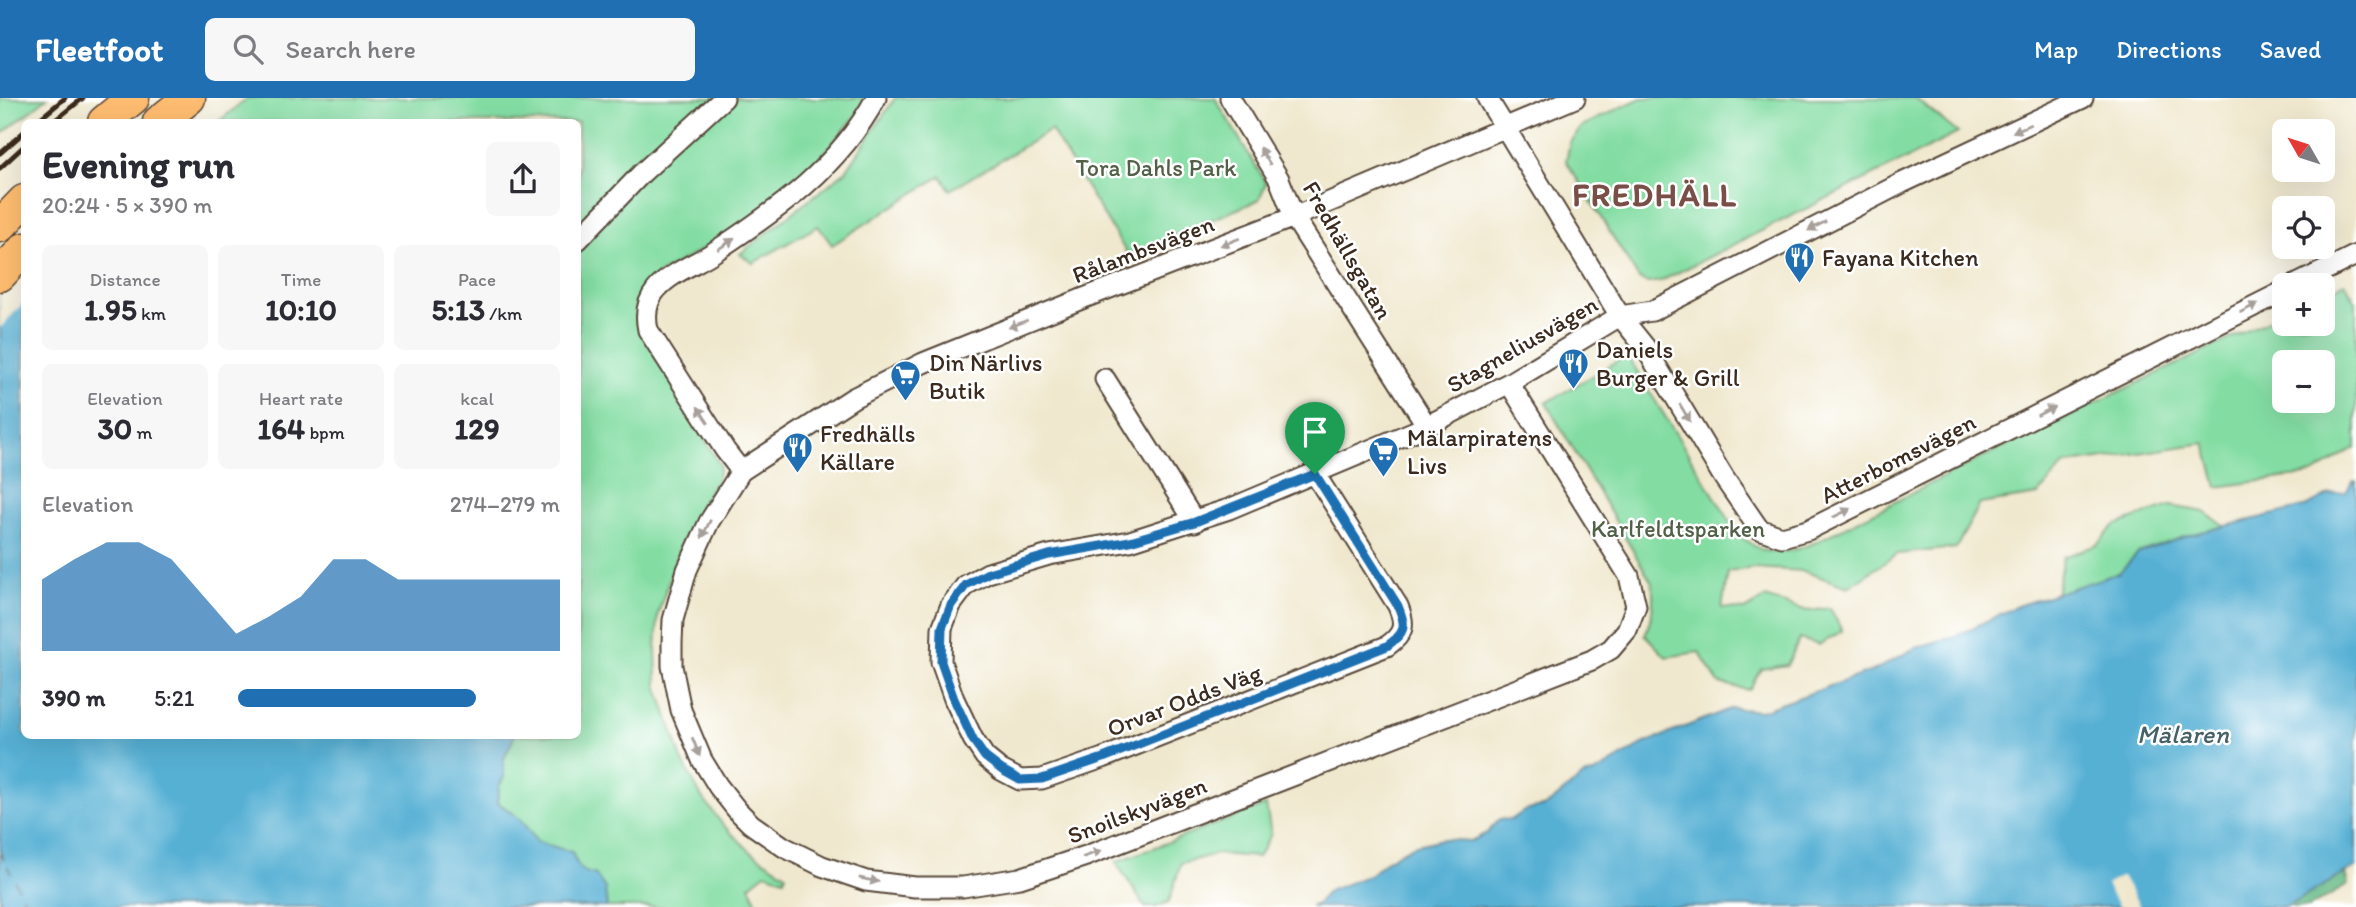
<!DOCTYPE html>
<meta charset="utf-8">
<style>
body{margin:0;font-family:Itim,sans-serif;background:#f7f7f7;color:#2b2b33;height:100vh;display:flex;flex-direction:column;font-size:26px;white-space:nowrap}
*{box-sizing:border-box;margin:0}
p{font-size:23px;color:#7c7c81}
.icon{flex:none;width:38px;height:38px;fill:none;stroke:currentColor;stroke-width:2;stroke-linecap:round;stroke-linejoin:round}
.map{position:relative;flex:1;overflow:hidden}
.panel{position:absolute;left:21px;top:21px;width:560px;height:620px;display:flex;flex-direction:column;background:#fff;border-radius:10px;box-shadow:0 7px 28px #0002}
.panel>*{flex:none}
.needle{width:46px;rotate:309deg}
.controls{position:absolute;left:2272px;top:21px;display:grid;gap:14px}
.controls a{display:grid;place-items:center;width:63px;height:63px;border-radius:10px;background:#fff;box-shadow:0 7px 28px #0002;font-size:35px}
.pin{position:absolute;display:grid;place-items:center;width:60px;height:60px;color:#fff;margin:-72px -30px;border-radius:50% 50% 50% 0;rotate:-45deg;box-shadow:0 0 7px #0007}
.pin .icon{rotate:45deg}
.round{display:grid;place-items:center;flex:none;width:74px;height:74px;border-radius:10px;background:#f7f7f7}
.headline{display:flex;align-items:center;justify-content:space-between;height:119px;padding:0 21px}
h1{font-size:38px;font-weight:700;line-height:52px}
.stats{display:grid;grid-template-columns:repeat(3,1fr);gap:10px;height:119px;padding:7px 21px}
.stats div{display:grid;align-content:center;border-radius:10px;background:#f7f7f7;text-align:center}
.stats b{font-size:30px;font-weight:700}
.stats small{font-size:19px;font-weight:400}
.stats p{font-size:19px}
.chart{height:196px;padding:14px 21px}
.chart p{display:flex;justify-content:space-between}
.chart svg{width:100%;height:126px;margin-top:7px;fill:#1f6fb2;opacity:.7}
ul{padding:0 21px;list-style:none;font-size:23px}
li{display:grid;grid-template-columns:112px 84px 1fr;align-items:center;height:52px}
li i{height:18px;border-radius:9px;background:#1f6fb2}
header{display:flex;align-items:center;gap:42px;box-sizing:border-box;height:98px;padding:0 35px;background:#1f6fb2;color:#fff}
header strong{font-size:33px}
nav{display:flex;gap:38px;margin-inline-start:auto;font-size:24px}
.search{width:490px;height:63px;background:#f7f7f7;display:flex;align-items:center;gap:18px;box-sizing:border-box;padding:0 24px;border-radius:10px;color:#7c7c81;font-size:26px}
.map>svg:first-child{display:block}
.green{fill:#83dda3;stroke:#5f8460;stroke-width:2;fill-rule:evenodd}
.forest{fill:#6abc89;stroke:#527354;stroke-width:2}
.water{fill:#56b0d4;stroke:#486d79;stroke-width:2}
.pier{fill:#f0e8ce}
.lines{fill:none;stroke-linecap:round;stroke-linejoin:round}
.ferry{stroke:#466067;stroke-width:2;stroke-dasharray:9 7;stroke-linecap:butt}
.street-casing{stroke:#564638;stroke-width:23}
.primary-casing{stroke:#564638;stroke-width:35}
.street{stroke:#fff;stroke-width:19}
.primary{stroke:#fdbc70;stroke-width:32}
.rail{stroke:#3b2a1e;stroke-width:5}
.oneway{fill:#a79f9a}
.route-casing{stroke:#fff;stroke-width:14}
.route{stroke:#1f6fb2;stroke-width:9}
.labels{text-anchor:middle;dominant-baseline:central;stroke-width:5;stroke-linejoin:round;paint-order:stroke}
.park-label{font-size:24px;fill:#516046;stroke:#fff}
.street-label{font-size:24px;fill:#3b2a1e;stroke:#fff}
.poi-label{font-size:24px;fill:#3b2a1e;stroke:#fff;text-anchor:start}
.water-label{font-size:26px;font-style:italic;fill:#466067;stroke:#fff}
.district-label{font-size:32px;font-weight:bold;letter-spacing:2px;fill:#784e47;stroke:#fff}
</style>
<header>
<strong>Fleetfoot</strong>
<div class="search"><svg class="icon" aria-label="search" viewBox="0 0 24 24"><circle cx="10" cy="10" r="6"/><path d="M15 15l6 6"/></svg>Search here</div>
<nav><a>Map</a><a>Directions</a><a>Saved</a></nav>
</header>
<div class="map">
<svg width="2356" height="809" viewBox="0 0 2356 809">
<rect width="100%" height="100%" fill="#fff"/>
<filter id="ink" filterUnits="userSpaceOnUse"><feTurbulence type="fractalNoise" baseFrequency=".0143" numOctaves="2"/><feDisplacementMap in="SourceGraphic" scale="14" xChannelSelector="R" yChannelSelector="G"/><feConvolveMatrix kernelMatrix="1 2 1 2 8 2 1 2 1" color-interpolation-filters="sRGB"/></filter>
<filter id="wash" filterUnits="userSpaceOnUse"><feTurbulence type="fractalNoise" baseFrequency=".00686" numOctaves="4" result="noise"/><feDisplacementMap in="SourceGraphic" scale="28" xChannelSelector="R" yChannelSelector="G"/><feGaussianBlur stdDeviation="1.57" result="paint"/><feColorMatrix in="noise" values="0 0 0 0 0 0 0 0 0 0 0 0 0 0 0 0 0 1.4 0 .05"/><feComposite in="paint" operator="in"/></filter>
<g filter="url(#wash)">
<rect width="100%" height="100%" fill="#f0e8ce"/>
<path class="green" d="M0,0H47L0,37Z
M248,0H866L855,19L812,70L738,130L658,177L646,191L637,208V226L720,367L718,380L700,408L682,443L658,516L656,551L657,587L682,662L701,698L723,727L751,754L786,776L784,781L765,775L750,787L758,809H607C597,790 579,775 572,754L537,744L520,721L497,704L499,688L504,679L503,662L515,637H578V24H218Z
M895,0H1215L1266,85L1259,102L1128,157L1051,32L950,92L941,78L832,147L818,128L753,165L740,156L846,73Z
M1641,0H1915L1958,35L1661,183L1648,185L1639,181L1566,63L1570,44L1582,28Z
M2345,185L2356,204V349L2313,376L2217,389L2205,345L2065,366L2038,397L1980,406L1956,450L1897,456L1848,489L1803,473L1753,470L1728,474L1722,510L1745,512L1765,500L1808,513L1830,510L1842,533L1819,547L1800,541L1787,567L1761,571L1749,592L1719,585L1699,554L1666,559L1645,537C1652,519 1655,505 1652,485L1546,305L1627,257L1733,428C1757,459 1777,459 1812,446L1997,352L2284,215V226H2322V196ZM2322,264V303H2284V264Z
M2170,408L2205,414L2226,429L2193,436L2138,455L2119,475L2056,497L2063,459L2097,447L2115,427Z
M1266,707L1271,736L1258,759L1217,756L1181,765L1169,804L1155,809H1145L1116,764Z"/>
<path class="forest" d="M2345,775L2348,787L2309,809H2293L2291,806Z"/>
<path class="water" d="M0,138L24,156V637H515L503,662L504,679L499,688L497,704L520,721L537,744L572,754C577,768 580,775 595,776L605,790L607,809H0Z
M2356,383V769L2286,809H1310L1317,806L1328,793L1370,777L1388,761L1413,748L1442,741L1471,743L1487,735L1499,721L1511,722L1524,713L1546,708L1583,678L1593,676L1645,645L1732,610L1761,613L1875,572L1915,550L1956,538L2017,508L2119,475L2138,455L2193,436L2308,408L2330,396L2346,394L2352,384Z"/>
<path class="pier" d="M0,134L24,152V204L0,230Z
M2122,778L2140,809H2119L2106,787Z"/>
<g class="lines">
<path class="ferry" d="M0,754L28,809"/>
</g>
</g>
<g filter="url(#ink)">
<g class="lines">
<defs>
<path id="street" d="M1230,0L1279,81L1294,119L1427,328
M1487,0L1620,218L1645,249L1724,380L1759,431L1782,439L1808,432L2284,193
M578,142L642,75L724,0
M2295,187L2356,157
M1105,281L1195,424
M1509,285L1629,478L1636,508L1627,532L1611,551L1592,562L1086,758L1020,780L963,789H915L866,783L822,768L784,749L751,726L737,712L718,688L702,662L681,612L672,568V545L673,522L687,472L709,424L741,373L853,300L923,265L1084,200L1294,119L1575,0
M741,373L725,352L648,232C645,218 646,204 656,192C670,175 696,166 714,154C778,112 839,69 876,0
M1315,376L1398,508C1406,527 1404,536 1387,548L1103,660L1042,681L1020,682L1001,672L985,659L973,641L954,601L941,564L942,530L951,507L966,487L988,475L1049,457L1130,443L1229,411L1427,328L1509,285L1620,218L1652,213L1902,85L2083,0"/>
<path id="primary" d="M104,24L133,0
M159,24L189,0
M0,128L24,103
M0,177L24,151"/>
</defs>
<use href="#street" class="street-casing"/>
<use href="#primary" class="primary-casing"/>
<use href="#street" class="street"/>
<use href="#primary" class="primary"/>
<path class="rail" d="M36,24L65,0
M53,24L83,0
M0,55L24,34
M0,70L24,48"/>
</g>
<defs><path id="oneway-solid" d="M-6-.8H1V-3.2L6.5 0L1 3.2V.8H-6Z" transform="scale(1.75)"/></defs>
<g class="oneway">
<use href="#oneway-solid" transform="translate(2022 30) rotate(156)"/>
<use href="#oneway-solid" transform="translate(1265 58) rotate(-121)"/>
<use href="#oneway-solid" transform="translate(1817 128) rotate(153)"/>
<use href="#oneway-solid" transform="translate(1230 144) rotate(159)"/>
<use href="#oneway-solid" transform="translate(726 146) rotate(-34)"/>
<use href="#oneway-solid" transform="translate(2249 210) rotate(-27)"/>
<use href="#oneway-solid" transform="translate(1018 226) rotate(158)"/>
<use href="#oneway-solid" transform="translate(2046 313) rotate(-27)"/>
<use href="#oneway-solid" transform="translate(1685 315) rotate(59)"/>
<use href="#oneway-solid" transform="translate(703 317) rotate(-123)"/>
<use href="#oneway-solid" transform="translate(1842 415) rotate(-26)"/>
<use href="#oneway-solid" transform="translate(706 431) rotate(116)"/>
<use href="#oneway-solid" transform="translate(696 649) rotate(68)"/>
<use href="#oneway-solid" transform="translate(1092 756) rotate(-20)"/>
<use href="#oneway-solid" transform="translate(869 782) rotate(12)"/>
</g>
</g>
<g class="lines" filter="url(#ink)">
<defs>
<path id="route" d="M1315,376L1398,508C1407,529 1405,535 1387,548L1103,660L1042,681L1020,682L1002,672L985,659L973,642L954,601L941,564L942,530L951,507L966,487L988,475L1049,457L1130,443L1195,424Z"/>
</defs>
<use href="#route" class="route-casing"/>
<use href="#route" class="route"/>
</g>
<defs>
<symbol id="restaurant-pin" viewBox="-11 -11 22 30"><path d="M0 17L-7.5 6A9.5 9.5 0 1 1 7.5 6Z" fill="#1f6fb2" stroke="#fff"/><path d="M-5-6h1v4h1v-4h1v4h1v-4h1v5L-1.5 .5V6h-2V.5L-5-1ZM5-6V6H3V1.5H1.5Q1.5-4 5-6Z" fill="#fff"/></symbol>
<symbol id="supermarket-pin" viewBox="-11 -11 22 30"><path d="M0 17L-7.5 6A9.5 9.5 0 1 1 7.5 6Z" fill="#1f6fb2" stroke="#fff"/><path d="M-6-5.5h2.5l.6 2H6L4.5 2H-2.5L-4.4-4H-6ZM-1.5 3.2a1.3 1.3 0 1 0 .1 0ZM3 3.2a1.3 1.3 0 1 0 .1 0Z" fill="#fff"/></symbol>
</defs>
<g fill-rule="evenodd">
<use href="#restaurant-pin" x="1782" y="142" width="35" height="47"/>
<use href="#restaurant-pin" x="1556" y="248" width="35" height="47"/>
<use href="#supermarket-pin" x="888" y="260" width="35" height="47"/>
<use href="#restaurant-pin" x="780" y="332" width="35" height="47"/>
<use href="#supermarket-pin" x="1366" y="336" width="35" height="47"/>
</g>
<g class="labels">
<g class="park-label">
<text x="1156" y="69">Tora Dahls Park</text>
<text x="1678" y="430">Karlfeldtsparken</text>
</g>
<g class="street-label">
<text transform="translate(1143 151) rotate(-21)">Rålambsvägen</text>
<text transform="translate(1348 152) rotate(60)">Fredhällsgatan</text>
<text transform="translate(1522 246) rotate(-30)">Stagneliusvägen</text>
<text transform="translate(1898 360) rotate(-27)">Atterbomsvägen</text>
<text transform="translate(1184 602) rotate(-21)">Orvar Odds Väg</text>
<text transform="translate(1137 712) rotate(-21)">Snoilskyvägen</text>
</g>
<g class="poi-label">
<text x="1822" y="159">Fayana Kitchen</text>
<text x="1596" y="251">Daniels<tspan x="1596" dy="28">Burger &amp; Grill</tspan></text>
<text x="929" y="264">Din Närlivs<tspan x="929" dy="28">Butik</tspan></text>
<text x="820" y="335">Fredhälls<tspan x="820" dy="28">Källare</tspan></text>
<text x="1407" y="339">Mälarpiratens<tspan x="1407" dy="28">Livs</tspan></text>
</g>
<g class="water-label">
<text x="2183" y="636">Mälaren</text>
</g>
<g class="district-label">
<text x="1655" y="97">FREDHÄLL</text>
</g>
</g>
</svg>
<div class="controls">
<a><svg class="needle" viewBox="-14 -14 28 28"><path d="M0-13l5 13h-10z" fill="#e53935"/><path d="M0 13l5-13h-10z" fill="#7c7c81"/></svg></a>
<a><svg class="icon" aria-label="locate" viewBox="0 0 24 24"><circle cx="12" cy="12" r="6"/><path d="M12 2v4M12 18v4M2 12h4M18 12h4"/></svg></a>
<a>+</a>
<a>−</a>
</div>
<div class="pin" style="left:1315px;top:376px;background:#1e9e55"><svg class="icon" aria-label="arrive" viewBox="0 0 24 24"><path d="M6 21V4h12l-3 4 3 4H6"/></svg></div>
<section class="panel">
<div class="headline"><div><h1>Evening run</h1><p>20:24 · 5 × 390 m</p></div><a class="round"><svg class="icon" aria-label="share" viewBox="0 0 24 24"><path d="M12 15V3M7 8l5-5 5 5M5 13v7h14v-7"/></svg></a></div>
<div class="stats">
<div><p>Distance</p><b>1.95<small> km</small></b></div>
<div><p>Time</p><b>10:10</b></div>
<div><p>Pace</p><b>5:13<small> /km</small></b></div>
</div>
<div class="stats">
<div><p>Elevation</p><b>30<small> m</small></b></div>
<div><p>Heart rate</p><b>164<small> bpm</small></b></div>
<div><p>kcal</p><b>129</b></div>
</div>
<div class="chart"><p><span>Elevation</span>274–279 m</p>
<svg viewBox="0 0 160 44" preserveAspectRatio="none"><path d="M0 44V19L10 12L20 6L30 6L40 12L50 25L60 38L70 32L80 25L90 12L100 12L110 19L120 19L130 19L140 19L150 19L160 19V44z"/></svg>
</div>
<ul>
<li><b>390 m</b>5:21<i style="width:74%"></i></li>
</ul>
</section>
</div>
